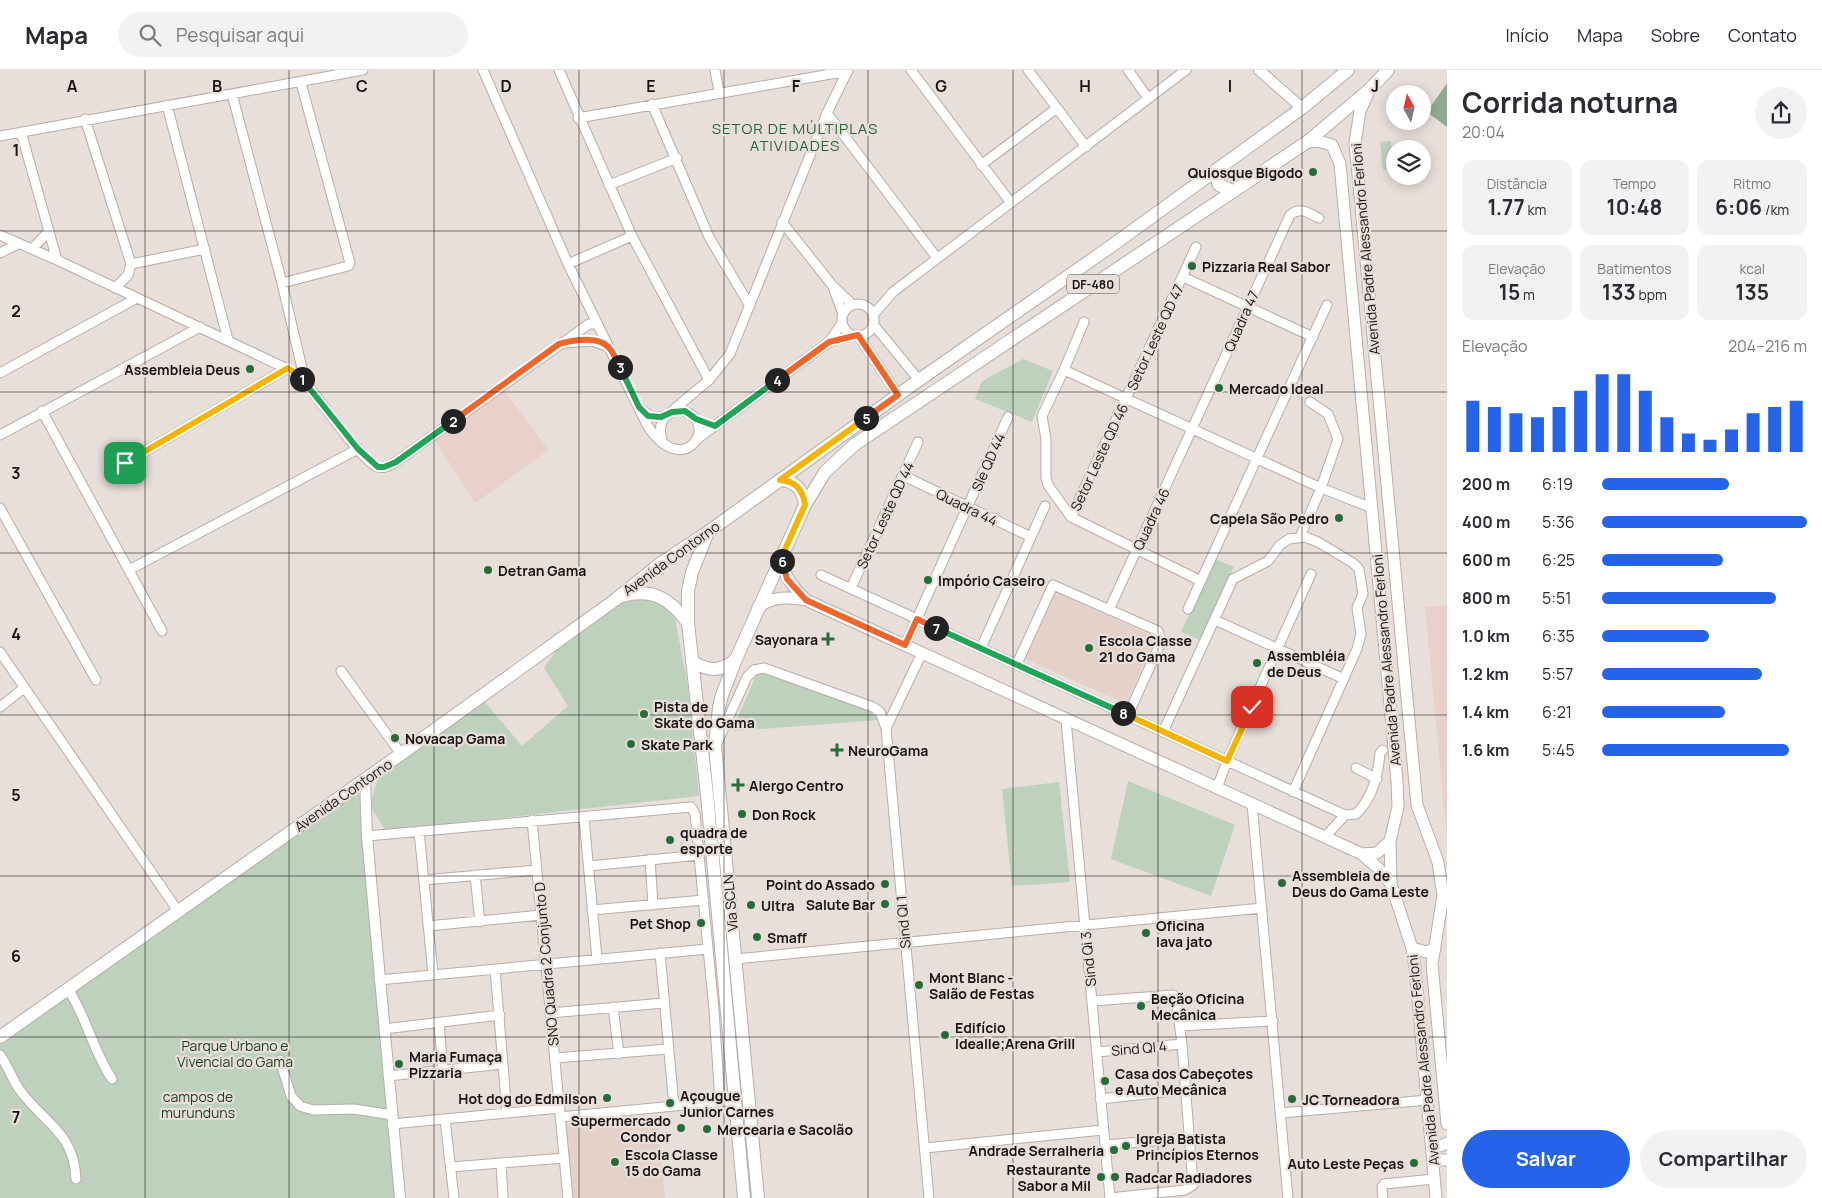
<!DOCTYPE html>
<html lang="pt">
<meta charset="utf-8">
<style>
body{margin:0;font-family:Manrope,sans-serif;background:#f2f2f3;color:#2b2b33;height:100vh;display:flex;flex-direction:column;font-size:19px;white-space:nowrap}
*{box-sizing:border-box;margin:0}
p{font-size:16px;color:#7c7c81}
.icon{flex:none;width:28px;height:28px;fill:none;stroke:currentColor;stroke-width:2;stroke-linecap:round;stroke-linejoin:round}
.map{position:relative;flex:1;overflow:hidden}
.drawer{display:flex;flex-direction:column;background:#fff;width:375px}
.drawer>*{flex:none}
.needle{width:32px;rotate:352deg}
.tools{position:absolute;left:1386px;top:15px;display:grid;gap:10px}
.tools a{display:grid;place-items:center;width:45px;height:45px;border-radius:50%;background:#fff;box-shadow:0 2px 12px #0003;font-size:25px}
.pin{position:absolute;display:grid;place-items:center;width:42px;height:42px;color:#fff;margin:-21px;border-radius:10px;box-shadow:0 2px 8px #0006}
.km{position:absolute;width:25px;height:25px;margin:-12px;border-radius:50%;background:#222;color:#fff;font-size:14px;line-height:25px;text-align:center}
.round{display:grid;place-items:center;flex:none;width:52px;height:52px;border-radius:26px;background:#f2f2f3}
.headline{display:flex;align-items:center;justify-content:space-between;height:85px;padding:0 15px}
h1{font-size:28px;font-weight:700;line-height:38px}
.figures{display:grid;grid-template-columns:repeat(3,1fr);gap:8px;height:85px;padding:5px 15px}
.figures div{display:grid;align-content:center;border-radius:12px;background:#f2f2f3;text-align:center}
.figures b{font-size:21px;font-weight:700}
.figures small{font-size:14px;font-weight:400}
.figures p{font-size:14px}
.chart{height:140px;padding:10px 15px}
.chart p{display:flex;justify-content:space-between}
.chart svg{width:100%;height:90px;margin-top:5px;stroke:#2563eb;stroke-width:6}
.cta{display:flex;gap:10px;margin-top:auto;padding:10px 15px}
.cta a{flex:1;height:58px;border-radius:30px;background:#2563eb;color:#fff;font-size:20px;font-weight:700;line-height:58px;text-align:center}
.cta a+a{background:#f2f2f3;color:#2b2b33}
ul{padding:0 15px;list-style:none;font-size:16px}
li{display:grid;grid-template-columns:80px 60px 1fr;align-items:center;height:38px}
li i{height:12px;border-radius:6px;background:#2563eb}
header{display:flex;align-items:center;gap:30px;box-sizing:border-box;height:70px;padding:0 25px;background:#fff;border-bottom:1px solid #e1e1e2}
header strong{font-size:24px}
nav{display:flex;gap:28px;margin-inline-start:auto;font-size:18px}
.search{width:350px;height:45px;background:#f2f2f3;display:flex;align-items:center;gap:12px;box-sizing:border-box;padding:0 18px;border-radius:28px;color:#7c7c81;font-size:19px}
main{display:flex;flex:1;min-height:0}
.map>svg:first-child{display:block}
.built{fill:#e4d2ca}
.industrial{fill:#e9d0ca}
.green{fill:#bdd1bc}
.forest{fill:#91ab90}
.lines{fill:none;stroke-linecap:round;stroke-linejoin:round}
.minor-casing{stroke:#b7ada9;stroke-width:11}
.tertiary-casing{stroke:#b7ada9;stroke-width:12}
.secondary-casing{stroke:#b7ada9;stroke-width:13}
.primary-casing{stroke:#b7ada9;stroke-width:14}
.minor{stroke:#fff;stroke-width:9}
.tertiary{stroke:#fff;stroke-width:10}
.secondary{stroke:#fff;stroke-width:11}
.primary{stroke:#fff;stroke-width:12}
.split-1-casing{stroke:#fff;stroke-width:10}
.split-2-casing{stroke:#fff;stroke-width:10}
.split-3-casing{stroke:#fff;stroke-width:10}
.split-4-casing{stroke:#fff;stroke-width:10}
.split-5-casing{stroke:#fff;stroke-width:10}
.split-6-casing{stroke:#fff;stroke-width:10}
.split-7-casing{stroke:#fff;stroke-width:10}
.split-8-casing{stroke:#fff;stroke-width:10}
.split-9-casing{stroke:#fff;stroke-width:10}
.split-1{stroke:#f5b400;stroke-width:6}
.split-2{stroke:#22a559;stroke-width:6}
.split-3{stroke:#f0652b;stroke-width:6}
.split-4{stroke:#22a559;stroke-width:6}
.split-5{stroke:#f0652b;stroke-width:6}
.split-6{stroke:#f5b400;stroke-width:6}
.split-7{stroke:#f0652b;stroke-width:6}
.split-8{stroke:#22a559;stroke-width:6}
.split-9{stroke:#f5b400;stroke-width:6}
.grid{fill:none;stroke:#181413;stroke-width:1;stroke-opacity:0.55}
.poi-dot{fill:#266c39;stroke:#e8deda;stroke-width:2}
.labels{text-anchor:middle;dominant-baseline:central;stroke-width:4.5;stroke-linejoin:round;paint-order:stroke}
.shield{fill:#e8deda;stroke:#56514f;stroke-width:1}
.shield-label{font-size:12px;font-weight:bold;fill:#181413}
.poi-label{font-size:14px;font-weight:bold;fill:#181413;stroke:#e8deda;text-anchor:start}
.street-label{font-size:14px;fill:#181413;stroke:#e8deda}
.park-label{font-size:14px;fill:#173f1a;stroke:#e8deda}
.neighbourhood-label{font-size:15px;letter-spacing:1px;fill:#256435;stroke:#e8deda}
.grid-label{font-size:16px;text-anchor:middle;font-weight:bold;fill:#181413;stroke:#e8deda;stroke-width:4.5;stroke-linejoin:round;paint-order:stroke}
</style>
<header>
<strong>Mapa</strong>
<div class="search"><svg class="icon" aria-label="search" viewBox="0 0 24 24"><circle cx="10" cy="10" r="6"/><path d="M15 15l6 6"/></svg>Pesquisar aqui</div>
<nav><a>Início</a><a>Mapa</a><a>Sobre</a><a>Contato</a></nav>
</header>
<main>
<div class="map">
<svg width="1447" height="1128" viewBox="0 0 1447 1128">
<rect width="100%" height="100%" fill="#e8deda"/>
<path class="built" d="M1054,521L1156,568L1126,634L1023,588Z
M657,1045L665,1128H572L565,1055Z"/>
<path class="industrial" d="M503,319L549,380L475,433L434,369Z
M1447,535V771L1425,537Z"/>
<path class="green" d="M1391,71L1394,98L1383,100L1380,72Z
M1023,289L1053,301L1032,352L975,329L982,311Z
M1215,489L1234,497L1200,570L1181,562Z
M653,526L675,548L688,617L699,726L386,761L370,736L379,704L483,630L522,676L568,636L544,598L560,575L628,529Z
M758,601L807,615L866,637L878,650L735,661L733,659Z
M1128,711L1235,755L1211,826L1111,789Z
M1059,712L1070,812L1012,816L1002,719Z
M358,723L361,729L396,1128H0V973L351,724Z"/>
<path class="forest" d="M1447,13V57L1427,42Z"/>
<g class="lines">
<defs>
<path id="minor" d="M483,0L568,194L647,355C686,415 723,347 679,340C661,344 657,357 663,373
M559,0L632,166L709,310
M715,0L719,22
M911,0L1011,133
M1128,0L1148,28
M232,24L282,213L305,311
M652,34L709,167L750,236
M167,35L228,270
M1057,38L1086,77
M827,43L937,188
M578,48L848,1
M85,49L131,194L128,205L115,218
M21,62L57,190
M0,66L363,0
M981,95L1057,38L1028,0
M609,115L677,88
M782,152L832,215L853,235
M0,165L57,190L298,304C315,321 361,392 378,397C385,399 390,395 396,392L582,259L589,254H597
M32,179L49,161
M0,183L18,174
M131,194L205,179
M568,194L632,166
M1183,207L1313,267
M282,213L348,196L350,193L301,13
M833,217L843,244
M842 250a16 16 0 1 1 32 0a16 16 0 1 1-32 0Z
M873,245L893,222L1186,0
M1084,252L1064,300L1321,418L1372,438
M873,254L919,310
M858,265L898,325
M829,272L854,265
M564,273L592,271L609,277
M1064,300L1042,346L1046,369V408L1048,415L1071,447L1201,511
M0,303L137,228
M641,339L652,347L665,346
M42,341L162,561
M672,341L709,310L730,284L827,43L848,0
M0,365L200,257
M697,369L829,272L842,253
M125,393L288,298
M904,406L1031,467
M0,438L96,610
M1071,447L1196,177
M1300,467L1321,418L1338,369L1328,344L1310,332
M129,500L358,379
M821,505L1345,745L1356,744C1373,728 1378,705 1380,683L1383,680
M851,518L918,372
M1188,539L1327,235
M1109,540L1290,145C1301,136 1308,143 1319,148
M1215,550L1344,609
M905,575L1008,347
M981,578L1045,436
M0,582L178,841
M922,583L886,658L929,1128
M1017,594L1053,515L1158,561L1161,572L1128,645
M341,601L401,684
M0,637L24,618
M1066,650L1110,1128
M1163,662L1233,509L1268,491L1280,475L1289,469L1305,467L1318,472L1353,493L1359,499L1363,524L1357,538L1361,564L1357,579L1293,722
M718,671L747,607L754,600L764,598L873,637L880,642L886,658
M1356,698L1377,709
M1217,718L1227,691L1311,504
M1252,734L1288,1128
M584,748L597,889
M532,750L568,1128
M419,761L433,904
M367,766L691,737L695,744L714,940L720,1032
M1325,767L1345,745
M650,789L653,835
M589,796L699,785
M475,805L480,852
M424,810L537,800
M592,840L704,830
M428,856L541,845
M660,883L674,1036
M735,889L1262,838
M495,899L507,1043
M379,910L708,879
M68,919C87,948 93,981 112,1009
M1092,931L1173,925L1176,928L1182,974L1193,1115L1185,1120L1110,1128
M613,937L619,984
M550,943L664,933
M439,953L443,1000
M1180,956L1273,951
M384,959L500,945
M1097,982L1182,974
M0,985C8,996 12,1009 19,1019C43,1053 74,1061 76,1109
M555,988L668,979
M280,990L291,1026L300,1036L313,1040L354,1039L392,1045
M388,1006L503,994
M1100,1029L1184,1020
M1281,1043L1428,1030
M560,1047L736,1030
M445,1049L454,1128
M392,1054L560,1038
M1105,1075L1189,1068
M925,1078L1103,1060
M501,1093L503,1128
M451,1097L564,1088
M1383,1128L1382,1117L1384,1114L1434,1109"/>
<path id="tertiary" d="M1259,0L1302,38
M365,709L367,766L400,1128"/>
<path id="secondary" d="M1370,19L1360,41L1355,73L1417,735L1438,792L1443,826L1432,894L1447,1054
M1307,72L1318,71L1332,75L1340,94L1397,711L1398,737L1390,771L1391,814L1412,878L1415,897L1436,1128
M782,486C783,506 792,516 806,530
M758,537C774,526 788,527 806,530L1362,784L1378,798L1391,814
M1362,784L1377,783L1390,771
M1412,878L1426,882L1435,879
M1432,1073L1440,1076L1447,1073
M1433,1096L1438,1090H1447"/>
<path id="primary" d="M1217,99L1216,107L1219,115L1232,121
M780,410C796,411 803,420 805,435
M708,462L692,502L688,521V553L707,725L744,1128
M622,526C652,518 670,528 688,553
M694,593C710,601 722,602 736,589
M0,967L401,684L615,530L661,493L708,462L919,310L1110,177L1302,38L1348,0
M758,1128L715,676L719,637L722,625L736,589L805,435L825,402L854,375L1307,72L1370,19L1388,0"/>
</defs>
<use href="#minor" class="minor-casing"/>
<use href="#tertiary" class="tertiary-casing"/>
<use href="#secondary" class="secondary-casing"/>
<use href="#primary" class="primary-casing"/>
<use href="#minor" class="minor"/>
<use href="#tertiary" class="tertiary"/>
<use href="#secondary" class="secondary"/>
<use href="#primary" class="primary"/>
</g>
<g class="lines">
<defs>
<path id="split-1" d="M125,393L288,298L302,309"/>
<path id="split-2" d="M302,309L358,379L378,397H384L396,392L453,351"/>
<path id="split-3" d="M453,351L559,274C573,270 600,265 610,279C614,284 617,291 620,297"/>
<path id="split-4" d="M620,297L639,337L648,346L661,347L672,342L685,341L696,349L715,356L777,310"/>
<path id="split-5" d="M777,310L829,272L858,265L898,325L866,348"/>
<path id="split-6" d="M782,491V486L805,435C803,420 796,411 780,410L866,348"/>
<path id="split-7" d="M782,491L787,509L806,530L905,575L917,549L936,558"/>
<path id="split-8" d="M936,558L1123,643"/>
<path id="split-9" d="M1123,643L1227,691L1252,637"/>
</defs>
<use href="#split-1" class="split-1-casing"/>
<use href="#split-2" class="split-2-casing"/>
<use href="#split-3" class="split-3-casing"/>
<use href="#split-4" class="split-4-casing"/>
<use href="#split-5" class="split-5-casing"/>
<use href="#split-6" class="split-6-casing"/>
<use href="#split-7" class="split-7-casing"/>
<use href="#split-8" class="split-8-casing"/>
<use href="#split-9" class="split-9-casing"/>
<use href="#split-1" class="split-1"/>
<use href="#split-2" class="split-2"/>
<use href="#split-3" class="split-3"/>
<use href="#split-4" class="split-4"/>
<use href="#split-5" class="split-5"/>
<use href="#split-6" class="split-6"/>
<use href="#split-7" class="split-7"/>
<use href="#split-8" class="split-8"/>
<use href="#split-9" class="split-9"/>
</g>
<path class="grid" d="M145,0V1128M289,0V1128M434,0V1128M579,0V1128M724,0V1128M868,0V1128M1013,0V1128M1158,0V1128M1302,0V1128M0,161H1447M0,322H1447M0,483H1447M0,645H1447M0,806H1447M0,967H1447"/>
<g class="poi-dot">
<circle cx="1313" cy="102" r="5"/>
<circle cx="1192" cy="196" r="5"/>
<circle cx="250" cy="299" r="5"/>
<circle cx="1219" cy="318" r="5"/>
<circle cx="1339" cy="448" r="5"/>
<circle cx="488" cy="500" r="5"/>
<circle cx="928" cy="510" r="5"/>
<path d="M825.5 561.5h5v5h5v5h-5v5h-5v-5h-5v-5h5z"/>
<circle cx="1089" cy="578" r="5"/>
<circle cx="1257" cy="593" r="5"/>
<circle cx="644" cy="644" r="5"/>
<circle cx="395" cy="668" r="5"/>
<circle cx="631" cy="674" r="5"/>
<path d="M834.5 672.5h5v5h5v5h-5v5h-5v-5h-5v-5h5z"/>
<path d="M735.5 707.5h5v5h5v5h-5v5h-5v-5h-5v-5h5z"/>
<circle cx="742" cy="744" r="5"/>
<circle cx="670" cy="770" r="5"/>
<circle cx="1282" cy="813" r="5"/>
<circle cx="885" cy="814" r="5"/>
<circle cx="885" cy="834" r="5"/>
<circle cx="751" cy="835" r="5"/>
<circle cx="701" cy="853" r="5"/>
<circle cx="1146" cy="863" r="5"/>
<circle cx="757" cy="867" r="5"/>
<circle cx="919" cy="915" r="5"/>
<circle cx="1141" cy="936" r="5"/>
<circle cx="945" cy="965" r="5"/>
<circle cx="399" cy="994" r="5"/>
<circle cx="1105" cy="1011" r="5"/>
<circle cx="607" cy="1028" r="5"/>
<circle cx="1292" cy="1029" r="5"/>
<circle cx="670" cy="1033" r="5"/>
<circle cx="681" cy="1058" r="5"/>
<circle cx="707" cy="1059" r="5"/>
<circle cx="1126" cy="1076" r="5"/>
<circle cx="1114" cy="1080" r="5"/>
<circle cx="615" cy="1092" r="5"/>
<circle cx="1414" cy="1093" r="5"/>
<circle cx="1101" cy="1107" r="5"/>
<circle cx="1115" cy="1107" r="5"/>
</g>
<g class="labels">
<rect class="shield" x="1067" y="204.5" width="52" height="19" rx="4"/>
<g class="shield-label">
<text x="1093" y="214">DF-480</text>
</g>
<g class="poi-label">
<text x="1303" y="102" text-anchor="end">Quiosque Bigodo</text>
<text x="1202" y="196">Pizzaria Real Sabor</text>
<text x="240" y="299" text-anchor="end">Assembleia Deus</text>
<text x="1229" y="318">Mercado Ideal</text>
<text x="1329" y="448" text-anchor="end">Capela São Pedro</text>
<text x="498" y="500">Detran Gama</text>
<text x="938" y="510">Impório Caseiro</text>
<text x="818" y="569" text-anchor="end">Sayonara</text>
<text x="1099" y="570">Escola Classe<tspan x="1099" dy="16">21 do Gama</tspan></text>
<text x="1267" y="585">Assembléia<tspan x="1267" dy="16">de Deus</tspan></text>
<text x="654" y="636">Pista de<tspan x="654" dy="16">Skate do Gama</tspan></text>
<text x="405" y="668">Novacap Gama</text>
<text x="641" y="674">Skate Park</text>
<text x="848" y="680">NeuroGama</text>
<text x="749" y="715">Alergo Centro</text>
<text x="752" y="744">Don Rock</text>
<text x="680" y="762">quadra de<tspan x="680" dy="16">esporte</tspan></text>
<text x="1292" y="805">Assembleia de<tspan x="1292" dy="16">Deus do Gama Leste</tspan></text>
<text x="875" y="814" text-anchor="end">Point do Assado</text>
<text x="875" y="834" text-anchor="end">Salute Bar</text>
<text x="761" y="835">Ultra</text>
<text x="691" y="853" text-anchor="end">Pet Shop</text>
<text x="1156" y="855">Oficina<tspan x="1156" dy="16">lava jato</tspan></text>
<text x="767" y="867">Smaff</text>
<text x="929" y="907">Mont Blanc -<tspan x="929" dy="16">Salão de Festas</tspan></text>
<text x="1151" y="928">Beção Oficina<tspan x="1151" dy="16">Mecânica</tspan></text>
<text x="955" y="957">Edifício<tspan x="955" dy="16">Idealle;Arena Grill</tspan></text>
<text x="409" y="986">Maria Fumaça<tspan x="409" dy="16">Pizzaria</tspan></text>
<text x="1115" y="1003">Casa dos Cabeçotes<tspan x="1115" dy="16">e Auto Mecânica</tspan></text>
<text x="680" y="1025">Açougue<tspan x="680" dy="16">Junior Carnes</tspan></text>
<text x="597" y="1028" text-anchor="end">Hot dog do Edmilson</text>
<text x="1302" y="1029">JC Torneadora</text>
<text x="671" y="1050" text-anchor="end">Supermercado<tspan x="671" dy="16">Condor</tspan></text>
<text x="717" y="1059">Mercearia e Sacolão</text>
<text x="1136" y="1068">Igreja Batista<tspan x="1136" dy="16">Princípios Eternos</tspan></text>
<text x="1104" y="1080" text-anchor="end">Andrade Serralheria</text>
<text x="625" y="1084">Escola Classe<tspan x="625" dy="16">15 do Gama</tspan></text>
<text x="1404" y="1093" text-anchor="end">Auto Leste Peças</text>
<text x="1091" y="1099" text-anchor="end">Restaurante<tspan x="1091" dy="16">Sabor a Mil</tspan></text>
<text x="1125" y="1107">Radcar Radiadores</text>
</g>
<g class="street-label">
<text transform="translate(1365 179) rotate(-95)">Avenida Padre Alessandro Ferloni</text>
<text transform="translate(1241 251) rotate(-66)">Quadra 47</text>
<text transform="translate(1155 267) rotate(-65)">Setor Leste QD 47</text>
<text transform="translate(1099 387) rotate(-65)">Setor Leste QD 46</text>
<text transform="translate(988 392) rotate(-66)">Sle QD 44</text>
<text transform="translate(967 437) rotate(26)">Quadra 44</text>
<text transform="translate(885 445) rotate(-65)">Setor Leste QD 44</text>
<text transform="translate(1151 449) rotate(-65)">Quadra 46</text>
<text transform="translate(671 488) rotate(-36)">Avenida Contorno</text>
<text transform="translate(1386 590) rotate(-95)">Avenida Padre Alessandro Ferloni</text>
<text transform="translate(343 725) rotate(-35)">Avenida Contorno</text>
<text transform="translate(730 833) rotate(-95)">Via SCLN</text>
<text transform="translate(903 852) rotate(-95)">Sind QI 1</text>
<text transform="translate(1088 889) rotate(-96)">Sind Qi 3</text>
<text transform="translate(546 894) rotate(-95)">SNO Quadra 2 Conjunto D</text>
<text transform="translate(1139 978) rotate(-5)">Sind QI 4</text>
<text transform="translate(1423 990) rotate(-96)">Avenida Padre Alessandro Ferloni</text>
</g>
<g class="park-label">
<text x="235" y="975">Parque Urbano e<tspan x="235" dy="16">Vivencial do Gama</tspan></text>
<text x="198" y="1026">campos de<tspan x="198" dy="16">murunduns</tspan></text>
</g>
<g class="neighbourhood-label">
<text x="795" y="58">SETOR DE MÚLTIPLAS<tspan x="795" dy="17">ATIVIDADES</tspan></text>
</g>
</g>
<g class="grid-label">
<text x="72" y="22">A</text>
<text x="217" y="22">B</text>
<text x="362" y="22">C</text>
<text x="506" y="22">D</text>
<text x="651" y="22">E</text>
<text x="796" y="22">F</text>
<text x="941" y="22">G</text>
<text x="1085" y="22">H</text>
<text x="1230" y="22">I</text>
<text x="1375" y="22">J</text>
<text x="16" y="86">1</text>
<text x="16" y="247">2</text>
<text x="16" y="409">3</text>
<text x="16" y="570">4</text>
<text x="16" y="731">5</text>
<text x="16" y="892">6</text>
<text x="16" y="1053">7</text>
</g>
</svg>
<div class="tools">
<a><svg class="needle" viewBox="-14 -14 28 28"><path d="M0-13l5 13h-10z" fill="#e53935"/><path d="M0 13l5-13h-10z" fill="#7c7c81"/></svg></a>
<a><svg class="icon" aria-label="layers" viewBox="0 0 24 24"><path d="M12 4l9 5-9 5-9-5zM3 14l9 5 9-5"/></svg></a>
</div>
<div class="pin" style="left:125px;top:393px;background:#1e9e55"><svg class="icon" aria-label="arrive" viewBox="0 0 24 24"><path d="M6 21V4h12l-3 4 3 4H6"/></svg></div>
<div class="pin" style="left:1252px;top:637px;background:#d93025"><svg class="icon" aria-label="check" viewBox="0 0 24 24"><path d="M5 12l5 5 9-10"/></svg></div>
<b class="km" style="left:302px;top:309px">1</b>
<b class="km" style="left:453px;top:351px">2</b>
<b class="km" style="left:620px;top:297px">3</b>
<b class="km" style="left:777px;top:310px">4</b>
<b class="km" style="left:866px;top:348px">5</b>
<b class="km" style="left:782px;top:491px">6</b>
<b class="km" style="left:936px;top:558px">7</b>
<b class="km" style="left:1123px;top:643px">8</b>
</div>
<section class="drawer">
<div class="headline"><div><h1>Corrida noturna</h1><p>20:04</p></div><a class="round"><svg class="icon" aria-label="share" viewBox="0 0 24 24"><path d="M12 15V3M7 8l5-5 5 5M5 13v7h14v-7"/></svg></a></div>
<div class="figures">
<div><p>Distância</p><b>1.77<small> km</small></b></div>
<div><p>Tempo</p><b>10:48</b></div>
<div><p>Ritmo</p><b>6:06<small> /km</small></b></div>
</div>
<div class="figures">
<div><p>Elevação</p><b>15<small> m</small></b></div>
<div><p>Batimentos</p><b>133<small> bpm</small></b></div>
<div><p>kcal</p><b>135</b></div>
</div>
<div class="chart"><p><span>Elevação</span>204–216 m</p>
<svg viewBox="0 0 160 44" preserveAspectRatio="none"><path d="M5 44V19M15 44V22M25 44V25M35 44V27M45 44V22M55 44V14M65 44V6M75 44V6M85 44V14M95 44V27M105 44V35M115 44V38M125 44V33M135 44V25M145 44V22M155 44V19"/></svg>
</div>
<ul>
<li><b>200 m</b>6:19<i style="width:62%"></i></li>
<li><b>400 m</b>5:36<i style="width:100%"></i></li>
<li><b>600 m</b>6:25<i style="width:59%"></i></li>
<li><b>800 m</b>5:51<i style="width:85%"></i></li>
<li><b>1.0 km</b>6:35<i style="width:52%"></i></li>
<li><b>1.2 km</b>5:57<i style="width:78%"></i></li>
<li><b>1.4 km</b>6:21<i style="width:60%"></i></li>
<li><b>1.6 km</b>5:45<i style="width:91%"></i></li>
</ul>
<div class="cta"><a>Salvar</a><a>Compartilhar</a></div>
</section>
</main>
